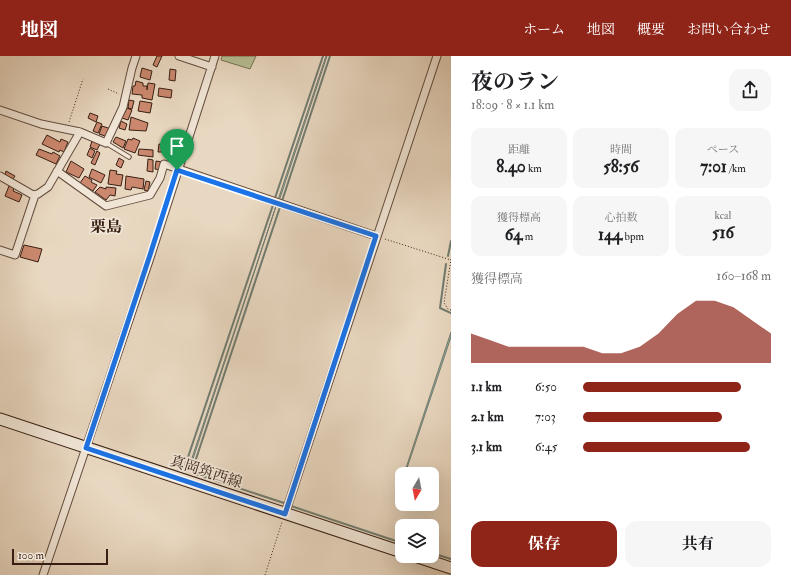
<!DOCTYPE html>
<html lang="ja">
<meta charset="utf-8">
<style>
body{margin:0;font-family:"IM FELL Double Pica","Noto Serif JP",serif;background:#f6f6f6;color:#202124;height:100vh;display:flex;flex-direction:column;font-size:15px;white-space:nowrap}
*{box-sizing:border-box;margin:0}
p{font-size:13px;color:#757577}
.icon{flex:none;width:22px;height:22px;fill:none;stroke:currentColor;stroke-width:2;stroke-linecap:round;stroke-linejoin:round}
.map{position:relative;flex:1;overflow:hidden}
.details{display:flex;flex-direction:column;background:#fff;width:340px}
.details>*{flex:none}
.needle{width:26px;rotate:190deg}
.buttons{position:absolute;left:395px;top:411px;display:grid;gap:8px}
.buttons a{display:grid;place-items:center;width:44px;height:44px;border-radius:8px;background:#fff;box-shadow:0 4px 16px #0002;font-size:20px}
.scale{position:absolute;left:12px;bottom:10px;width:96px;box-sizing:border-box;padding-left:4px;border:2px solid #381f13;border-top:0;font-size:11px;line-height:14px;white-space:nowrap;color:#381f13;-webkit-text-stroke:3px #f1e6d7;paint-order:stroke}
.pin{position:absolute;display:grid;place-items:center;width:34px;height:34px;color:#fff;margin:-41px -17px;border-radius:50% 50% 50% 0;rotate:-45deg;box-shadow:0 0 4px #0007}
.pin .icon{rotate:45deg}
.round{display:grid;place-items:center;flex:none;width:42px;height:42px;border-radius:12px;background:#f6f6f6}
.overview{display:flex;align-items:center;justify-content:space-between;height:68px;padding:0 20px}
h1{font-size:22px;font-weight:700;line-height:30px}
.stats{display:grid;grid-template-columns:repeat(3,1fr);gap:6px;height:68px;padding:4px 20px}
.stats div{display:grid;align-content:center;border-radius:10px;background:#f6f6f6;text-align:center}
.stats b{font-size:17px;font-weight:700}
.stats small{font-size:11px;font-weight:400}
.stats p{font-size:11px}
.chart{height:112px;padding:8px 20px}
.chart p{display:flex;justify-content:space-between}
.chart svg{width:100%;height:72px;margin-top:4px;fill:#8f2418;opacity:.7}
.cta{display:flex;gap:8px;margin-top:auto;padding:8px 20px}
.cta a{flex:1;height:46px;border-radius:12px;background:#8f2418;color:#fff;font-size:16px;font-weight:700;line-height:46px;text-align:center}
.cta a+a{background:#f6f6f6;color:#202124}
ul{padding:0 20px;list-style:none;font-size:13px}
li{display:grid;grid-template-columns:64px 48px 1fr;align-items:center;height:30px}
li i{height:10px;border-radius:5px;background:#8f2418}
header{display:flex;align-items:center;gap:24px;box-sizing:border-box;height:56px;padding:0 20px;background:#8f2418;color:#fff}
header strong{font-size:19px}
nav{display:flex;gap:22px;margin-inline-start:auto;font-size:14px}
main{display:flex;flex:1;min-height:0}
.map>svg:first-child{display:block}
.green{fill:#b6bf93;stroke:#776f53}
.water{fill:#97bab0;stroke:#717c71}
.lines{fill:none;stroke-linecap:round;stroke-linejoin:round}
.stream{stroke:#717c71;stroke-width:2}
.building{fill:#cb886e;stroke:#381f13}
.lane-casing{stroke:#644d3e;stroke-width:5.5}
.street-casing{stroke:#644d3e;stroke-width:9}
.secondary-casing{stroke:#381f13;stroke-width:13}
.path{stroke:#381f13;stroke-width:1;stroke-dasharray:1 2;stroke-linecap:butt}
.lane{stroke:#f1e6d7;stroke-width:3.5}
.street{stroke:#f1e6d7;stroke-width:7}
.secondary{stroke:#f1e6d7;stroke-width:11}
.route-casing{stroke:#fff;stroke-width:8}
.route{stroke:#1a73e8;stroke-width:5}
.labels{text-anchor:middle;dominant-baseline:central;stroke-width:3.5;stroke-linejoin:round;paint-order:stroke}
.street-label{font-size:15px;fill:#381f13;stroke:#f1e6d7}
.neighbourhood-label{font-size:16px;font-weight:bold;fill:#381f13;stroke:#f1e6d7}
</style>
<header>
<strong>地図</strong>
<nav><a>ホーム</a><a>地図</a><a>概要</a><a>お問い合わせ</a></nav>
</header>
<main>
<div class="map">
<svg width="451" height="519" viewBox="0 0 451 519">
<rect width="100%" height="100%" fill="#e9d8c1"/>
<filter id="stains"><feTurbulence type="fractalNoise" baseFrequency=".005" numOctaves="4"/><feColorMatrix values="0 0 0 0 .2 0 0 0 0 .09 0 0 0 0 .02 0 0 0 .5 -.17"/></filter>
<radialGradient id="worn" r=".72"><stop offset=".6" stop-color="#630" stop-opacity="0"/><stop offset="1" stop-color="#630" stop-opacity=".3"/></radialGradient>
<path class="green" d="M222,0H256L250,13L221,4Z"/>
<path class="water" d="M326,0H327L279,145L278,144Z
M276,150L189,415L188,414Z
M451,276V281L405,418H404Z"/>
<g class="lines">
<path class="stream" d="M275,142L323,0
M282,145L330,0
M280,151L192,415L193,417L284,447
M448,200L451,185
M446,208L440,252L451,257
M184,413L273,149
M291,450L402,487
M432,497L451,503"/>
</g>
<path class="building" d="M157,0H162L157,11L153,9Z
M142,12L152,15L150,24L140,21Z
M170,13L176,14L175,25L169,24Z
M136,25L143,27V30H147V34L148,27L155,28L152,44L142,42V39L132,38L133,30H135Z
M159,32L172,34L171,42L158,40Z
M129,44L134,45L132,53L128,52Z
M140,45L152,47L150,57L138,55Z
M127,52L132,54L128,64L122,62Z
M90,57L98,60L96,66L88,62Z
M131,61L148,67L146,75L129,74Z
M121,65L127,68L125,74L119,72Z
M97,66L102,68L98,77L93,75Z
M102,70L111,73L108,81L99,78Z
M47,79L60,86L61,83L68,86L64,96L60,94L59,96L42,88Z
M116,81L126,85L123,92L113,86Z
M93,82L101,86L97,94L90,91Z
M133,82L140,85L135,97L124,93L128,83L132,84Z
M159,88L166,89L165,96H158Z
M90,92L95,95L92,102L87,99Z
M39,93L52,98L53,96L60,100L56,108L36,99Z
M139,93L153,94V101L138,99Z
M97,95L100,97L95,109L91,107Z
M119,102L124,105L121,112L116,109Z
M148,103L153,104V116L147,115Z
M71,105L84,113L79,122L66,116Z
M156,105L162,106L161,114L155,113Z
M92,113L105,119L101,127L89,121Z
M110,114L117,115L116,118L123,119L121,130L108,128Z
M6,115L15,120L13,123L5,119Z
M85,120L92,124L91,126L97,129L93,135L80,127Z
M126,120L144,123L143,133L132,131L131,134L125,133Z
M146,125L150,126L148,135L144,134Z
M9,130L14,132L13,135L22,139L19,146L5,140Z
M100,131L106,133V131L116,132L115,140L110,139L106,144L95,136Z
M24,189L42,193L38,206L20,201Z"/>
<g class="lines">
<defs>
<path id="lane" d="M106,87L129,101"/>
<path id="street" d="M179,0L212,11
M0,54L41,68L80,76L106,87L123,51L132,12L136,0
M57,115L106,150L150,139L160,122L164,108L376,180
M0,120L33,139L38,138L48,131L80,76
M0,194L15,199L35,139
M285,458L437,0
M43,519L151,199L215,0"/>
<path id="secondary" d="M0,363L402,496
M415,500L451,512"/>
</defs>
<use href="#lane" class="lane-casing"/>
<use href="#street" class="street-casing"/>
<use href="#secondary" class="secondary-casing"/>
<path class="path" d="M108,33L119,38
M69,66L83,23
M385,183L451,204
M451,203L444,247L448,253L451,254
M265,519L282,466"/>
<use href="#lane" class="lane"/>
<use href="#street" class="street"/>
<use href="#secondary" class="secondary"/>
</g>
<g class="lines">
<defs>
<path id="route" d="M177,114L376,180L285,458L86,392L150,199Z"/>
</defs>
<use href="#route" class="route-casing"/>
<use href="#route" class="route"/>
</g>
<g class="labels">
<g class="street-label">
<text transform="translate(206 416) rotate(18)">真岡筑西線</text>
</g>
<g class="neighbourhood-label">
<text x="106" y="171">栗島</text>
</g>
</g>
<rect width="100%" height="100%" filter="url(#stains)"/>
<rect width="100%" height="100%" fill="url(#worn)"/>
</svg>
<div class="buttons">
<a><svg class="needle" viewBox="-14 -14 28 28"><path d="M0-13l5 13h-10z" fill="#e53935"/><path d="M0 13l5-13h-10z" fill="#757577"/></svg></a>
<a><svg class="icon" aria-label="layers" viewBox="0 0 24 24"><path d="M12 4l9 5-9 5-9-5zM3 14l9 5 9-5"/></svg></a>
</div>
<div class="scale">100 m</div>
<div class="pin" style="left:177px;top:114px;background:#1e9e55"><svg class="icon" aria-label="arrive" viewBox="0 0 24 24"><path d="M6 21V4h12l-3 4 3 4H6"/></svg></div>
</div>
<section class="details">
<div class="overview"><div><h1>夜のラン</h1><p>18:09 · 8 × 1.1 km</p></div><a class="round"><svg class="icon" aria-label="share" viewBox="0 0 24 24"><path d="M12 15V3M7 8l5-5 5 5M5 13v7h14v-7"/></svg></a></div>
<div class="stats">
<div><p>距離</p><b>8.40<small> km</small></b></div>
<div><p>時間</p><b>58:56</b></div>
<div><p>ペース</p><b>7:01<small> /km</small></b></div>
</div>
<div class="stats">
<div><p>獲得標高</p><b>64<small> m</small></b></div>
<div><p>心拍数</p><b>144<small> bpm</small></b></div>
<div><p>kcal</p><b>516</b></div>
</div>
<div class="chart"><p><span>獲得標高</span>160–168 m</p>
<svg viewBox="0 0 160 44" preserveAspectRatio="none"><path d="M0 44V26L10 30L20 34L30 34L40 34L50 34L60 34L70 38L80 38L90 34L100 26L110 14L120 6L130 6L140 10L150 18L160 26V44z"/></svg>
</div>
<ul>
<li><b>1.1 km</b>6:50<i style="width:84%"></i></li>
<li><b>2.1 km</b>7:03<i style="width:74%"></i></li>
<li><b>3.1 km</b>6:45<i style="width:89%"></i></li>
</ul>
<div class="cta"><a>保存</a><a>共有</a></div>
</section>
</main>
